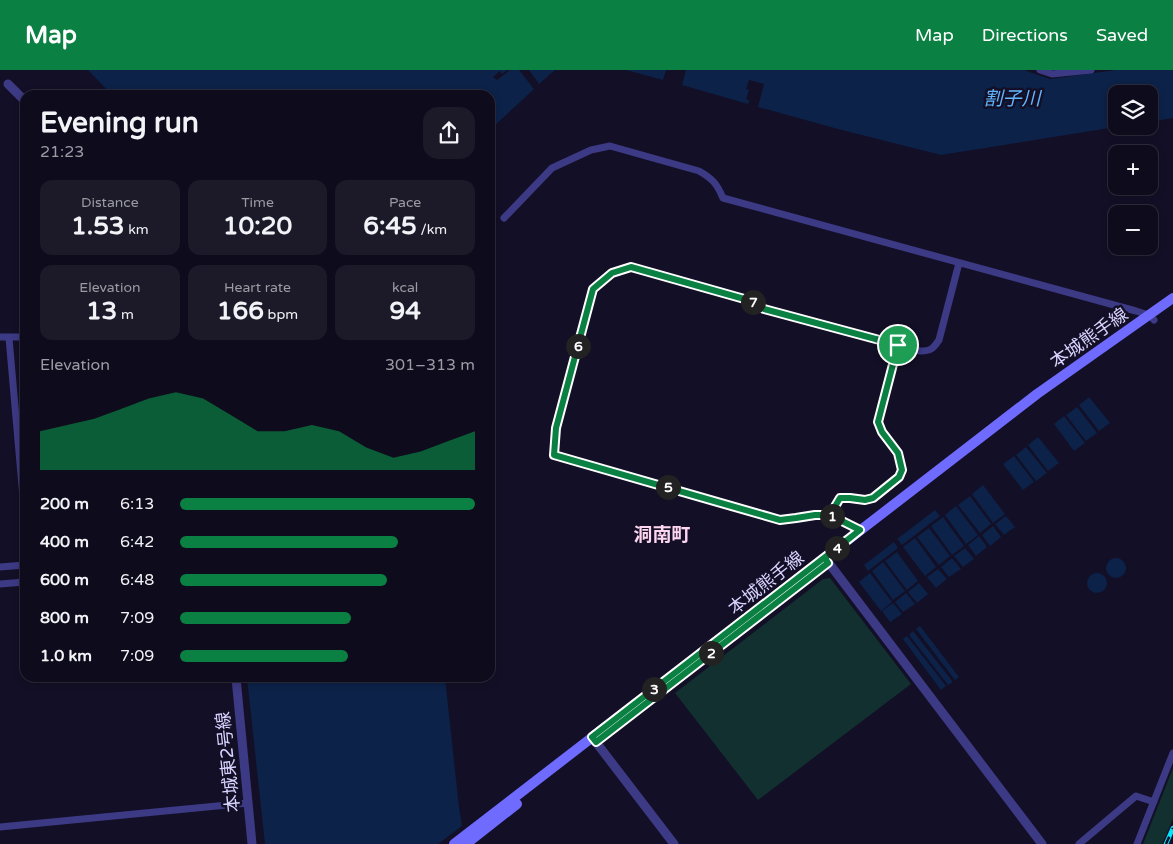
<!DOCTYPE html>
<meta charset="utf-8">
<style>
body{margin:0;font-family:"Varela Round","Noto Sans JP",sans-serif;background:#1c1929;color:#f1f3f6;height:100vh;display:flex;flex-direction:column;font-size:19px;white-space:nowrap}
*{box-sizing:border-box;margin:0}
p{font-size:16px;color:#9b9ba3}
.icon{flex:none;width:28px;height:28px;fill:none;stroke:currentColor;stroke-width:2;stroke-linecap:round;stroke-linejoin:round}
.map{position:relative;flex:1;overflow:hidden}
.details{position:absolute;left:20px;top:20px;width:475px;height:592px;display:flex;flex-direction:column;background:#0e0b1c;border-radius:15px;box-shadow:0 2px 8px #0003,0 0 0 1px #2e2b3b}
.details>*{flex:none}
.fabs{position:absolute;left:1108px;top:15px;display:grid;gap:10px}
.fabs a{display:grid;place-items:center;width:50px;height:50px;border-radius:10px;background:#0e0b1c;box-shadow:0 2px 8px #0003,0 0 0 1px #2e2b3b;font-size:25px}
.pin{position:absolute;display:grid;place-items:center;width:42px;height:42px;color:#fff;margin:-21px;border:2px solid #fff;border-radius:50%;box-shadow:0 1px 5px #0007}
.km{position:absolute;width:25px;height:25px;margin:-12px;border-radius:50%;background:#222;color:#fff;font-size:14px;line-height:25px;text-align:center}
.round{display:grid;place-items:center;flex:none;width:52px;height:52px;border-radius:15px;background:#1c1929}
.overview{display:flex;align-items:center;justify-content:space-between;height:85px;padding:0 20px}
h1{font-size:28px;font-weight:700;line-height:38px}
.figures{display:grid;grid-template-columns:repeat(3,1fr);gap:8px;height:85px;padding:5px 20px}
.figures div{display:grid;align-content:center;border-radius:12px;background:#1c1929;text-align:center}
.figures b{font-size:25px;font-weight:700}
.figures small{font-size:14px;font-weight:400}
.figures p{font-size:14px}
.chart{height:140px;padding:10px 20px}
.chart p{display:flex;justify-content:space-between}
.chart svg{width:100%;height:90px;margin-top:5px;fill:#0b8043;opacity:.7}
ul{padding:0 20px;list-style:none;font-size:16px}
li{display:grid;grid-template-columns:80px 60px 1fr;align-items:center;height:38px}
li i{height:12px;border-radius:6px;background:#0b8043}
header{display:flex;align-items:center;gap:30px;box-sizing:border-box;height:70px;padding:0 25px;background:#0b8043;color:#fff}
header strong{font-size:24px}
nav{display:flex;gap:28px;margin-inline-start:auto;font-size:18px}
.map>svg:first-child{display:block}
.green{fill:#12302f}
.water{fill:#0c2248}
.lines{fill:none;stroke-linecap:round;stroke-linejoin:round}
.minor{stroke:#3d3a85;stroke-width:7}
.tertiary{stroke:#3d3a85;stroke-width:9}
.secondary{stroke:#6f6bff;stroke-width:10}
.rail-casing{stroke:#00e5ff;stroke-width:4.5}
.rail{stroke:#130f26;stroke-width:2.5;stroke-dasharray:8;stroke-linecap:butt}
.route-casing{stroke:#fff;stroke-width:10}
.route{stroke:#0b8043;stroke-width:6}
.labels{text-anchor:middle;dominant-baseline:central;stroke-width:5;stroke-linejoin:round;paint-order:stroke}
.street-label{font-size:18px;fill:#d9d4ff;stroke:#130f26}
.water-label{font-size:19px;font-style:italic;fill:#62b6ff;stroke:#130f26}
.neighbourhood-label{font-size:19px;font-weight:bold;fill:#ffd6f0;stroke:#130f26}
</style>
<header>
<strong>Map</strong>
<nav><a>Map</a><a>Directions</a><a>Saved</a></nav>
</header>
<div class="map">
<svg width="1173" height="774" viewBox="0 0 1173 774">
<rect width="100%" height="100%" fill="#130f26"/>
<path class="green" d="M830,508L911,614L758,730L675,623L823,509Z
M1173,698V749L1162,774H1143Z"/>
<path class="water" d="M88,0H507L502,4L500,1L493,7L497,10L510,0H519L534,19L490,60V25H112Z
M529,0H555L539,14Z
M626,0H666L663,10Z
M686,0H1024L1050,9L1116,0H1173V48L1149,52V24H1116V56H1122L941,85L838,59L758,37L764,14L749,10L746,19L749,20L746,29L749,30L748,34L682,15Z
M1089,327L1110,353L1099,361L1079,335Z
M1077,337L1097,363L1086,371L1066,345Z
M1064,346L1085,373L1074,381L1054,354Z
M1038,367L1059,393L1048,401L1028,375Z
M1026,377L1047,403L1036,411L1016,385Z
M1014,386L1034,412L1023,420L1003,394Z
M983,415L1005,444L993,453L972,424Z
M970,426L991,454L980,463L958,435Z
M956,436L978,465L966,474L945,445Z
M935,440L940,446L902,475L897,469Z
M1006,446L1015,457L1004,465L995,454Z
M943,447L964,476L952,485L931,456Z
M993,456L1001,467L990,476L982,465Z
M929,458L950,486L939,495L917,467Z
M979,466L987,477L976,486L968,475Z
M915,468L936,497L925,506L903,477Z
M894,472L898,478L868,501L864,495Z
M965,478L974,489L963,497L954,486Z
M897,482L918,511L907,520L885,491Z
M952,488L961,499L949,507L941,497Z
M1106 498a10 10 0 1 1 20 0a10 10 0 1 1-20 0Z
M883,492L905,521L893,530L872,501Z
M938,499L947,509L936,518L927,507Z
M870,503L892,532L881,541L859,512Z
M1087 513a10 10 0 1 1 20 0a10 10 0 1 1-20 0Z
M919,513L928,524L917,533L908,522Z
M906,523L915,534L903,542L895,532Z
M893,533L902,544L890,552L882,541Z
M920,556L959,607L955,610L916,559Z
M913,561L953,612L948,615L909,565Z
M907,566L946,616L941,620L903,569Z
M247,608H445L459,737L462,756L438,774H265Z"/>
<g class="lines">
<path class="minor" d="M1040,0L1052,4L1091,0
M504,148L552,98L591,80L610,76L699,101C713,109 717,114 723,128L1136,241L1149,245L1154,250
M0,267H25
M9,268L25,450
M830,445L840,428L850,427L865,430L873,428L899,407L902,400L899,383L882,362L878,352L898,275
M861,460L830,445H815L796,449L780,450L554,385L556,358L593,219L611,203L631,197L755,232L764,239L920,281C931,281 933,279 939,270L959,193
M0,497L25,495
M0,514L25,512
M0,757L248,733
M1079,774L1136,726L1154,732
M1137,774L1173,683"/>
<path class="tertiary" d="M8,14L25,31
M825,488L1042,774
M236,608L252,774
M592,667L674,774"/>
<path class="secondary" d="M454,774L1037,324L1173,228
M466,774L517,734"/>
<defs>
<path id="rail" d="M1166,774L1173,758"/>
</defs>
<use href="#rail" class="rail-casing"/>
<use href="#rail" class="rail"/>
</g>
<g class="lines">
<defs>
<path id="route" d="M898,275L878,352L882,362L898,383L902,400L899,407L873,428L865,430L850,428H840L830,445L860,460L825,488L828,493L596,672L592,667L860,460L830,445H815L796,448L780,450L554,385L556,358L593,219L612,203L631,197L755,232L764,239L898,275"/>
</defs>
<use href="#route" class="route-casing"/>
<use href="#route" class="route"/>
</g>
<g class="labels">
<g class="street-label">
<text transform="translate(1089 268) rotate(-35)">本城熊手線</text>
<text transform="translate(766 513) rotate(-38)">本城熊手線</text>
<text transform="translate(228 692) rotate(-96)">本城東2号線</text>
</g>
<g class="water-label">
<text x="1012" y="29">割子川</text>
</g>
<g class="neighbourhood-label">
<text x="662" y="465">洞南町</text>
</g>
</g>
</svg>
<div class="fabs">
<a><svg class="icon" aria-label="layers" viewBox="0 0 24 24"><path d="M12 4l9 5-9 5-9-5zM3 14l9 5 9-5"/></svg></a>
<a>+</a>
<a>−</a>
</div>
<div class="pin" style="left:898px;top:275px;background:#1e9e55"><svg class="icon" aria-label="arrive" viewBox="0 0 24 24"><path d="M6 21V4h12l-3 4 3 4H6"/></svg></div>
<b class="km" style="left:832px;top:446px">1</b>
<b class="km" style="left:711px;top:583px">2</b>
<b class="km" style="left:654px;top:619px">3</b>
<b class="km" style="left:837px;top:478px">4</b>
<b class="km" style="left:668px;top:417px">5</b>
<b class="km" style="left:578px;top:276px">6</b>
<b class="km" style="left:753px;top:232px">7</b>
<section class="details">
<div class="overview"><div><h1>Evening run</h1><p>21:23</p></div><a class="round"><svg class="icon" aria-label="share" viewBox="0 0 24 24"><path d="M12 15V3M7 8l5-5 5 5M5 13v7h14v-7"/></svg></a></div>
<div class="figures">
<div><p>Distance</p><b>1.53<small> km</small></b></div>
<div><p>Time</p><b>10:20</b></div>
<div><p>Pace</p><b>6:45<small> /km</small></b></div>
</div>
<div class="figures">
<div><p>Elevation</p><b>13<small> m</small></b></div>
<div><p>Heart rate</p><b>166<small> bpm</small></b></div>
<div><p>kcal</p><b>94</b></div>
</div>
<div class="chart"><p><span>Elevation</span>301–313 m</p>
<svg viewBox="0 0 160 44" preserveAspectRatio="none"><path d="M0 44V25L10 22L20 19L30 14L40 9L50 6L60 9L70 17L80 25L90 25L100 22L110 25L120 33L130 38L140 35L150 30L160 25V44z"/></svg>
</div>
<ul>
<li><b>200 m</b>6:13<i style="width:100%"></i></li>
<li><b>400 m</b>6:42<i style="width:74%"></i></li>
<li><b>600 m</b>6:48<i style="width:70%"></i></li>
<li><b>800 m</b>7:09<i style="width:58%"></i></li>
<li><b>1.0 km</b>7:09<i style="width:57%"></i></li>
</ul>
</section>
</div>
